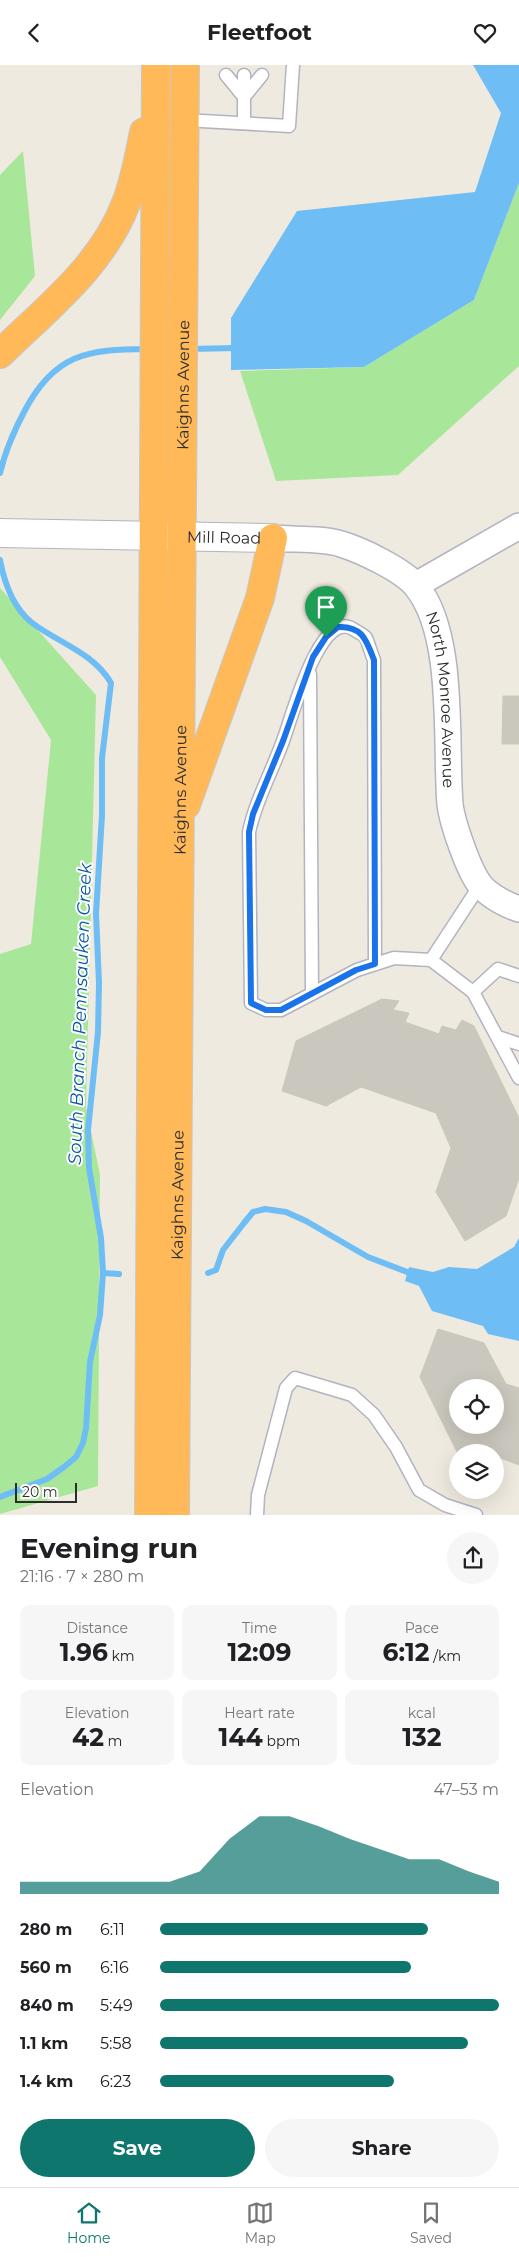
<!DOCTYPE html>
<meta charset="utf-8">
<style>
body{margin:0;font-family:Montserrat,sans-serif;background:#f6f6f6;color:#202124;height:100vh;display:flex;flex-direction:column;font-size:19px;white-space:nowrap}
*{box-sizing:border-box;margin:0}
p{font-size:16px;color:#757577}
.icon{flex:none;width:28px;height:28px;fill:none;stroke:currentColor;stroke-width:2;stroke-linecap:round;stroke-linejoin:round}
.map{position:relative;height:1450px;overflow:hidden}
.side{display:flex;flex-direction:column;background:#fff;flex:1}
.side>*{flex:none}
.tools{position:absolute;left:449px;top:1314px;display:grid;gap:10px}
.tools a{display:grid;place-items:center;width:55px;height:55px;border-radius:50%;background:#fff;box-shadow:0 5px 20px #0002;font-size:25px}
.scale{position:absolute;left:15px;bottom:12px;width:62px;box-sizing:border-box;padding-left:5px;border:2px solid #2d2d2d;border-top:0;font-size:14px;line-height:18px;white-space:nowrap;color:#2d2d2d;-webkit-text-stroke:4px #fff;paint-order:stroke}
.pin{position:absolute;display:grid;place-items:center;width:42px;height:42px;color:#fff;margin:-51px -21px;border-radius:50% 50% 50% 0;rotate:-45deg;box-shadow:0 0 5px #0007}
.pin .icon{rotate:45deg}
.round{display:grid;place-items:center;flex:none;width:52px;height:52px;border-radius:26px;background:#f6f6f6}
.summary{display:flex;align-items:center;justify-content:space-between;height:85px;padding:0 20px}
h1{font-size:28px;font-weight:700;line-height:38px}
.metrics{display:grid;grid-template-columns:repeat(3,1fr);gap:8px;height:85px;padding:5px 20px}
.metrics div{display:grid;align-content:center;border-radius:10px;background:#f6f6f6;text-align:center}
.metrics b{font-size:25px;font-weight:700}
.metrics small{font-size:14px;font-weight:400}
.metrics p{font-size:14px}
.chart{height:140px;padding:10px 20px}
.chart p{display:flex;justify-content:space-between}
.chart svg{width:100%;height:90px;margin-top:5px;fill:#0f766e;opacity:.7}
.button{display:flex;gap:10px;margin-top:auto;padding:10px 20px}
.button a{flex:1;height:58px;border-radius:30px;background:#0f766e;color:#fff;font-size:20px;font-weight:700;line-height:58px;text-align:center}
.button a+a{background:#f6f6f6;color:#202124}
ul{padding:0 20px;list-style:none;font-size:16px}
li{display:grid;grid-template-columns:80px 60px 1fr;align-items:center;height:38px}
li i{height:12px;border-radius:6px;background:#0f766e}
header{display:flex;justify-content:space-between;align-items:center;height:65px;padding:0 20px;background:#fff;font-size:22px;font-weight:700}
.dock{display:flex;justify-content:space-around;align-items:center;height:70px;border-top:1px solid #e0e0e0;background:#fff;font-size:14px;color:#757577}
.dock a{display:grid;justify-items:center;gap:2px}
.dock .current{color:#0f766e}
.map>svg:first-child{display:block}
.green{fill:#a8e799}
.water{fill:#6ebdf5}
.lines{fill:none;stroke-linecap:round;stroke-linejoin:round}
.stream{stroke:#6ebdf5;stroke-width:6}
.building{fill:#cac7be;stroke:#cbc7b8;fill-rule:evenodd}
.lane-casing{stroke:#b3b3c1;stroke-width:15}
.street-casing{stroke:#b3b3c1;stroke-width:28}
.secondary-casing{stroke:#b3b3c1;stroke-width:30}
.highway-casing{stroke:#c8c8c8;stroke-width:30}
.lane{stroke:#fff;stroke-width:12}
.street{stroke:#fff;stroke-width:25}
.secondary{stroke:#fff;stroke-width:28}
.highway{stroke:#ffb959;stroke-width:28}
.route-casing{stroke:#fff;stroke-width:10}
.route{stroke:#1a73e8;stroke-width:6}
.labels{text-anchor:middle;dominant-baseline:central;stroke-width:4;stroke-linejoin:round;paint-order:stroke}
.street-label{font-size:16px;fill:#2d2d2d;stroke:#fff}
.water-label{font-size:18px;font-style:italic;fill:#0758a6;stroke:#fff}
</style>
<header><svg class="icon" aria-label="back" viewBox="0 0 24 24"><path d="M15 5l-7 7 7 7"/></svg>Fleetfoot<svg class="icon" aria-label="heart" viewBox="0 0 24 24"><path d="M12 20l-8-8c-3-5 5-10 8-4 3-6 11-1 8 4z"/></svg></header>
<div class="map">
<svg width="519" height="1450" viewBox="0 0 519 1450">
<rect width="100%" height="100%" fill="#efeadf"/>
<path class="green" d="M23,86L35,211L0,255V110Z
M519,118V301L398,410L276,416L240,306L364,302L474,235Z
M0,523L96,630L86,1042L100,1110L98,1421L0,1449V889L31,879L51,675L0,592Z"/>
<path class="water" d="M473,0H519V118L474,235L364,302L231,305V253L297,146L475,127L501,48Z
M519,1173V1276L488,1269L483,1261L432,1246L419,1221L405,1216L409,1202L433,1207L449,1202L477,1204L514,1182Z"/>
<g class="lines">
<path class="stream" d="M188,284L238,283
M0,408C5,387 14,366 24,347C54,289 87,284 148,284
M0,495C4,516 13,542 31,557C58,578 93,587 111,618L102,693V750L96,849L99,918L98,967L88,1065L89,1103L101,1173L103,1208L100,1250L90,1297L86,1363L83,1378L76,1392L64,1402L47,1414L0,1432
M103,1208L119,1209
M208,1208L216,1205L223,1185L244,1158L253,1147L265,1144L286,1147L306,1156L368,1192L415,1210"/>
</g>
<path class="building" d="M503,631H519V679H502Z
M382,934L399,936L393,945L409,948L405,957L439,969L442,961L456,965L462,955L474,961L519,1053V1113L506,1151L465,1176L436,1127L451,1083L436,1048L361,1022L326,1041L282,1026L296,976Z
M438,1264L484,1278L506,1319L519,1323V1400L498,1392L495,1399V1388L458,1389L420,1312ZM458,1322H495V1360H458Z"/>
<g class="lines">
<defs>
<path id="lane" d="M226,10L244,32L262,10
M184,55L289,61L293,0
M244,58V10
M310,609L312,929
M431,895L480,820
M375,899L374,595C371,588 369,580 366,573C363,569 357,567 353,564C320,543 292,652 284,673C273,705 256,734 249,767L251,938L266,945H281L357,905L394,893L431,895L473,927L519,1013
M473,927L498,904L519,911
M498,972L519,979
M257,1450L258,1430L286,1323L295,1313L352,1330L374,1350L396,1382L419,1425L445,1440L476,1450"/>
<g id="street">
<path id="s1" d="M273,473C293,475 323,473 341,479C361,485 403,505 416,521C456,569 445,680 450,739C452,757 469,807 481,821C490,831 506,840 519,844"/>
<path d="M416,520L519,461"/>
</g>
<g id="secondary">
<path id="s2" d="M0,468L273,473"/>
</g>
<g id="highway">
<path d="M0,289C46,244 103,200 126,138C135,115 139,91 144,67"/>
<path d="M186,740L260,533L273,473"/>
<path d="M149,1450L156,0"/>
<path id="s3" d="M175,1450L185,0"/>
</g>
</defs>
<use href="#lane" class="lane-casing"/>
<use href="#street" class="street-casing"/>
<use href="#secondary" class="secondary-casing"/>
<use href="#highway" class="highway-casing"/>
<use href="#lane" class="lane"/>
<use href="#street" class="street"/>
<use href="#secondary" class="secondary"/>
<use href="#highway" class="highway"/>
</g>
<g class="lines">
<defs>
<path id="route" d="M338,562C362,561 366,574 374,595L375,899L356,905L281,945H266L251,938L249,767L253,749L283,676L313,592L326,572Z"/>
</defs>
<use href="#route" class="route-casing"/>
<use href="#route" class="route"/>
</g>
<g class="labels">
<g class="street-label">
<text stroke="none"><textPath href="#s3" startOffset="1130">Kaighns Avenue</textPath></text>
<text stroke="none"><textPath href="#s2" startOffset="224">Mill Road</textPath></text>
<text stroke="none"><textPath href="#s1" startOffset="274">North Monroe Avenue</textPath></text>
<text stroke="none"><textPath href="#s3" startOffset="725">Kaighns Avenue</textPath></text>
<text stroke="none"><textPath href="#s3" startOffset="320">Kaighns Avenue</textPath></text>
</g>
<g class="water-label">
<text transform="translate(80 949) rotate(-88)">South Branch Pennsauken Creek</text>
</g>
</g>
</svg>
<div class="tools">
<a><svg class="icon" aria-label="locate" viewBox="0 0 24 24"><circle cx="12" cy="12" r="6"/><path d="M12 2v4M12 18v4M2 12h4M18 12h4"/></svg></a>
<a><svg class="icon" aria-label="layers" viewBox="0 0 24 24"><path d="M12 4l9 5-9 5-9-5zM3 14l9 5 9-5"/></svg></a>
</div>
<div class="scale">20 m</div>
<div class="pin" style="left:326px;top:572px;background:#1e9e55"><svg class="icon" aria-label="arrive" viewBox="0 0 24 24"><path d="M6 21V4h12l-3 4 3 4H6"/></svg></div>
</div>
<section class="side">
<div class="summary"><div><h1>Evening run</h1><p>21:16 · 7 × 280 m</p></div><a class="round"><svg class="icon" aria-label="share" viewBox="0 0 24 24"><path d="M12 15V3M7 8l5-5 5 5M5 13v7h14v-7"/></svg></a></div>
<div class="metrics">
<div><p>Distance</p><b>1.96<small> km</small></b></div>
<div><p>Time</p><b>12:09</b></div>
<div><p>Pace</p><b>6:12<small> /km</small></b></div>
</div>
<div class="metrics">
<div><p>Elevation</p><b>42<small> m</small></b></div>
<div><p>Heart rate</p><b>144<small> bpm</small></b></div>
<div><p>kcal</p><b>132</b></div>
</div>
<div class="chart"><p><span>Elevation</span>47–53 m</p>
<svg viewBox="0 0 160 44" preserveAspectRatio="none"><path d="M0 44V38L10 38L20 38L30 38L40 38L50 38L60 33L70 17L80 6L90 6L100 11L110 17L120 22L130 27L140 27L150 33L160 38V44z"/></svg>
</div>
<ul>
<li><b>280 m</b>6:11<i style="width:79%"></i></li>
<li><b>560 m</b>6:16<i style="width:74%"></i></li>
<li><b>840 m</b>5:49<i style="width:100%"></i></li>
<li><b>1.1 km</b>5:58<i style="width:91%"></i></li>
<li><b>1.4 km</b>6:23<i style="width:69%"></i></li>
</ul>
<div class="button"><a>Save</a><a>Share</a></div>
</section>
<nav class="dock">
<a class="current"><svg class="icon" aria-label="home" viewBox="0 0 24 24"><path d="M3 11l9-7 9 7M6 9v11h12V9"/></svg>Home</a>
<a><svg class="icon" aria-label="map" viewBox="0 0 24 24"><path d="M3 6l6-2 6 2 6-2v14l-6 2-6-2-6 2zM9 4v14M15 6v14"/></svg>Map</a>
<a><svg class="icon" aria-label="saved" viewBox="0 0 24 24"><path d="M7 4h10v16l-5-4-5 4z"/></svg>Saved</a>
</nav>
